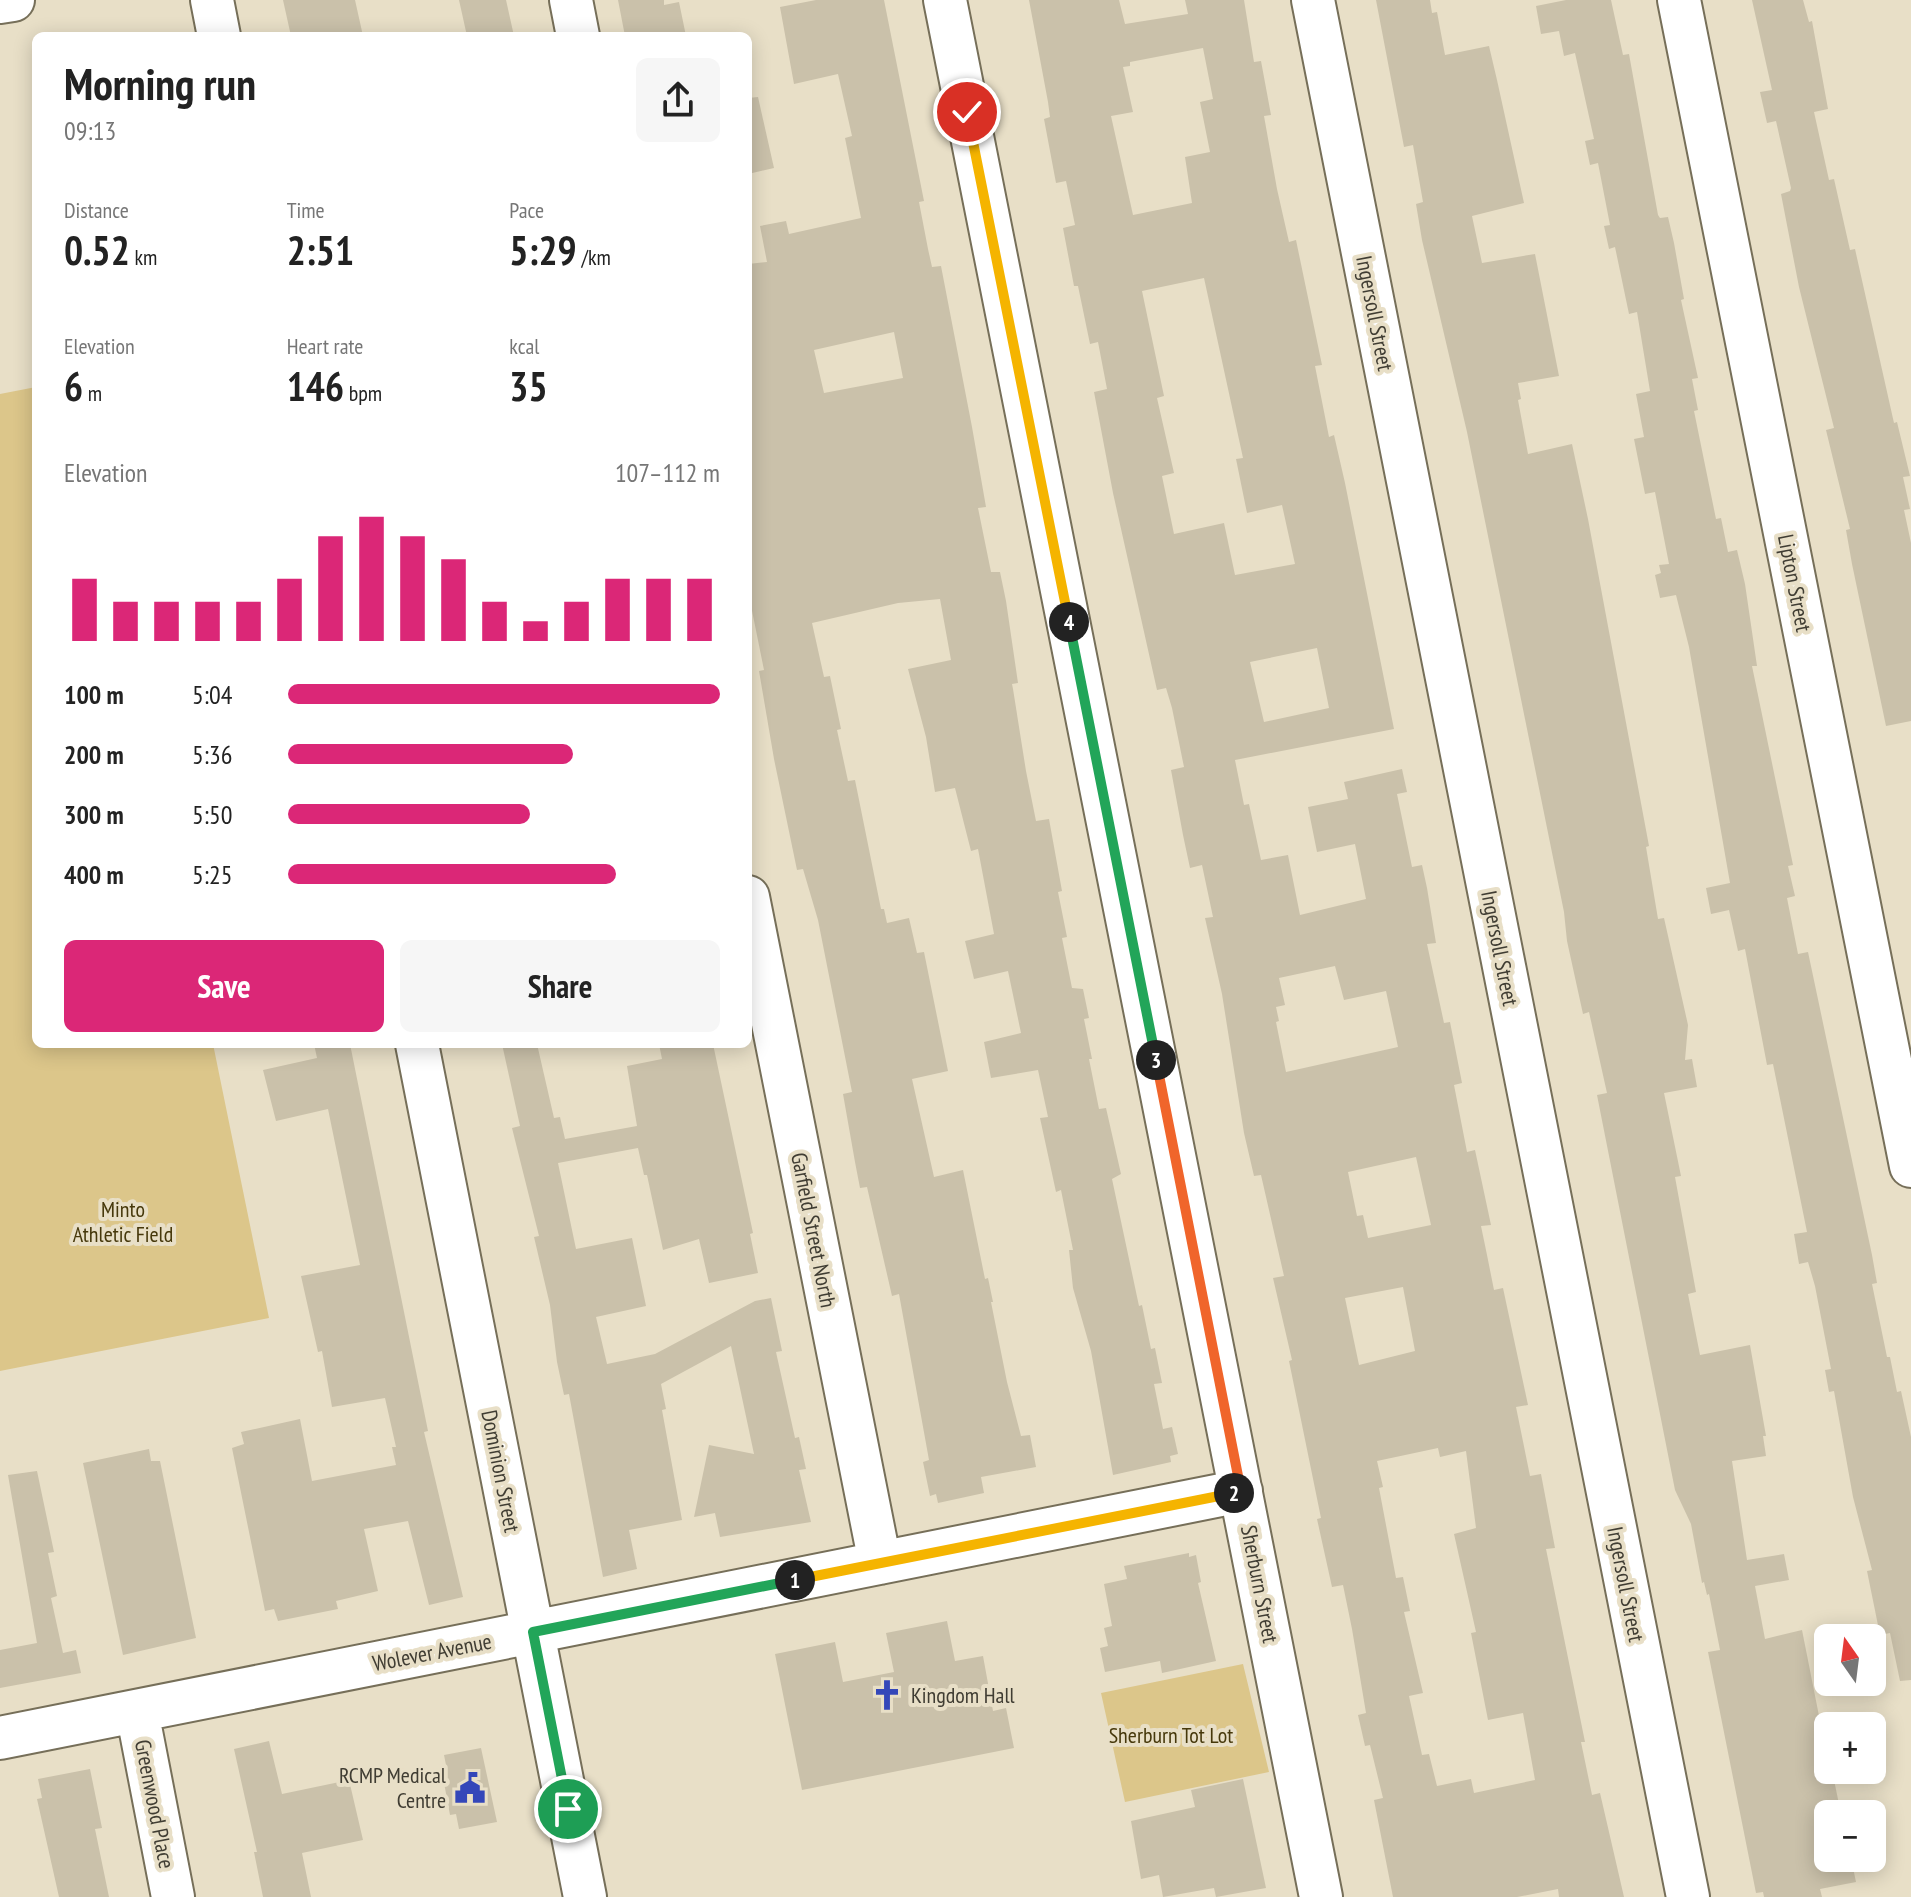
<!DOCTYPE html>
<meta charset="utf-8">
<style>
body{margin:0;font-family:"PT Sans Narrow",sans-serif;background:#f6f6f6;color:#222;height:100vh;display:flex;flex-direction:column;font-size:30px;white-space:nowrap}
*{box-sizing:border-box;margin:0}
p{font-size:26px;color:#767676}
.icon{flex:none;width:44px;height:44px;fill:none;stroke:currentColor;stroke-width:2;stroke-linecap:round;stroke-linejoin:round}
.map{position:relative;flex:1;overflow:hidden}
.panel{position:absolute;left:32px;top:32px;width:720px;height:1016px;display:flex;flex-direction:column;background:#fff;border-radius:12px;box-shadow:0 4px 20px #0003}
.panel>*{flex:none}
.needle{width:52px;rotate:346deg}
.tools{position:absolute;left:1814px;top:1624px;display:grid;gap:16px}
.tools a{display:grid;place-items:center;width:72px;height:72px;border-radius:12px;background:#fff;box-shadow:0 4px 20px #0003;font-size:40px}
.pin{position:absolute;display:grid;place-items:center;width:68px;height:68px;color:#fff;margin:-34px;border:4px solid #fff;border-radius:50%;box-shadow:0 2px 8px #0007}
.km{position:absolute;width:40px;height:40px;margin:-20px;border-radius:50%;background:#222;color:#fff;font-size:22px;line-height:40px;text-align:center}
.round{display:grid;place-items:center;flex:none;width:84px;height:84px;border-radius:12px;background:#f6f6f6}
.headline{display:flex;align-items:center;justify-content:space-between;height:136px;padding:0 32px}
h1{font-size:44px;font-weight:600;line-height:60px}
.figures{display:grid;grid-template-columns:repeat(3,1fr);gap:12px;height:136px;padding:8px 32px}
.figures div{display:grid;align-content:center}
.figures b{font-size:40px;font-weight:600}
.figures small{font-size:22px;font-weight:400}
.figures p{font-size:22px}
.chart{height:224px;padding:16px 32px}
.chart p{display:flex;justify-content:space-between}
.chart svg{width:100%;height:144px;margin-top:8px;stroke:#db2777;stroke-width:6}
.action{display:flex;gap:16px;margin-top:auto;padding:16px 32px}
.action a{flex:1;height:92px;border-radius:12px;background:#db2777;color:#fff;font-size:32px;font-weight:600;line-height:92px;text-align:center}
.action a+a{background:#f6f6f6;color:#222}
ul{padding:0 32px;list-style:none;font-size:26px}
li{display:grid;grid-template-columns:128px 96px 1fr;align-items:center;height:60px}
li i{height:20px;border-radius:10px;background:#db2777}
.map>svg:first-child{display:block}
.green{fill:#dcc68a}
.building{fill:#cac1aa;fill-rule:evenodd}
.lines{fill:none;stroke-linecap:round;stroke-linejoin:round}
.minor-casing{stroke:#766f59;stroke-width:46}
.minor{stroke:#fff;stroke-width:42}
.split-1-casing{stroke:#fff;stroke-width:16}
.split-2-casing{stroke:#fff;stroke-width:16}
.split-3-casing{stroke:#fff;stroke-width:16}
.split-4-casing{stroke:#fff;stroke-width:16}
.split-5-casing{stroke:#fff;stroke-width:16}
.split-1{stroke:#22a559;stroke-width:10}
.split-2{stroke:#f5b400;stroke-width:10}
.split-3{stroke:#f0652b;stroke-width:10}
.split-4{stroke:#22a559;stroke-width:10}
.split-5{stroke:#f5b400;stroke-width:10}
.labels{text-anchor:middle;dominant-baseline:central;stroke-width:8;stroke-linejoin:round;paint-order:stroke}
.street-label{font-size:22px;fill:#403d33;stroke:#e8dfc7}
.park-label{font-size:22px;fill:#46380b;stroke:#e8dfc7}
.poi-label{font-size:22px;fill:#403d33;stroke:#e8dfc7;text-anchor:start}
</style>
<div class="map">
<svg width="1911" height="1897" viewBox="0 0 1911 1897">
<rect width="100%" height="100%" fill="#e8dfc7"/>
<path class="green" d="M36,387V1044H213L269,1318L0,1371V394Z
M1243,1664L1269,1772L1125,1802L1101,1693Z"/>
<path class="building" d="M283,0H355L363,36H291Z
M459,0H506L514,36H467Z
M618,0H664V5L679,2L686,36H625Z
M816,0H884L924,201L919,202L928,249L932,267L941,266L972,427L986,507L978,508L991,572H1000L1006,601L1018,683L1012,684L1013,689L1026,771L1036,821L1049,819L1062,891L1058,892L1067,937L1062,938L1072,988L1083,989L1089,1018L1084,1019L1092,1059H1089L1099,1109L1106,1108L1121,1174L1112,1179L1139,1306L1142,1305L1151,1349L1155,1348L1162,1383L1154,1384L1163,1429L1172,1427L1178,1454L1170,1456L1171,1462L1113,1475L1091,1351L1073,1288L1069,1250H1073L1061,1190L1056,1192L1040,1118L1048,1117L1038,1070L991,1078L984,1042L1021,1033L1008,971L974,979L965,941L994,934L978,849L971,851L955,788L935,792L926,737L908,669L951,660L940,599L898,603L812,623L824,677L830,676L841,729L837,730L848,781L855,780L881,909H884L887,923L909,918L917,953L924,952L948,1071L912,1079L934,1177L963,1170L985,1279L988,1278L993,1302H991L1007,1382L1021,1436L1030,1435L1036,1467L981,1477L984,1493L938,1503L936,1494L930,1496L923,1462L929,1460L899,1294L892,1296L867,1187L860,1188L855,1162L843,1094L852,1092L818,920L803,869L797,870L774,759L759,671L764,670L748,591V264L767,262L760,226L786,221L789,234L861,218L845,138L852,136L838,74L794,84L780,7ZM894,332L903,378L824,393L814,350Z
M1029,0H1119L1125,24L1188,14L1185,0H1244L1254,62L1261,61L1271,115L1264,116L1277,189L1289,242L1296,240L1322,365L1315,366L1329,437L1334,435L1345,483L1394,729L1235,760L1244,805L1249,804L1261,860L1288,855L1300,915L1366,899L1355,844L1317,852L1308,807L1348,799L1344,782L1402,769L1407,792L1397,794L1412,867L1422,865L1427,888L1436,943L1427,944L1444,1023L1450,1022L1462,1083L1454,1085L1467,1152L1475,1150L1491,1225L1481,1226L1487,1255L1494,1290L1503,1288L1528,1405L1516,1407L1530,1476L1541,1474L1555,1548L1546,1549L1585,1742H1581L1592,1795L1600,1793L1624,1897H1559L1558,1889L1517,1897H1393L1374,1800L1383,1798L1370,1745L1365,1746L1358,1715L1366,1713L1352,1629L1343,1585L1332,1587L1317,1519L1321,1518L1289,1361L1292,1360L1273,1278L1284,1276L1261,1175L1254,1176L1244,1133L1222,994L1205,918L1213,917L1202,865L1190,868L1183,835L1171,770L1184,767L1172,708L1166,688L1157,690L1113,493L1094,392L1107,389L1098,342L1090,344L1078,286H1074L1063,228L1075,225L1066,181L1056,183L1044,119L1050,117L1048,102ZM1203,48L1213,99L1200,102L1210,152L1185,157L1192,203L1133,215L1111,116L1133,112L1123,67L1130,66V62ZM1204,278L1243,458L1236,459L1247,513L1282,505L1295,564L1235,575L1224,523L1174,534L1162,476L1174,473L1157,398L1164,396L1142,291ZM1317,648L1329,708L1264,722L1250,662ZM1335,966L1344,1000L1386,991L1398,1047L1286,1072L1276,1022L1279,1021L1276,1007L1285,1005L1279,978ZM1416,1157L1431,1225L1368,1238L1363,1215L1357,1216L1348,1172ZM1403,1287L1415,1351L1359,1365L1345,1298ZM1438,1448L1440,1457L1466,1451L1476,1528L1454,1534L1476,1632L1471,1633L1488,1720L1523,1713L1535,1780L1474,1793L1471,1779L1437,1786L1429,1754L1422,1755L1409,1696L1423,1693L1404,1612L1410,1611L1403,1577L1396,1578L1379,1488L1383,1487L1377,1461Z
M1376,0H1430L1432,13L1437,12L1445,55L1489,46L1497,80L1524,203L1472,216L1482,263L1535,254L1559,376L1518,383L1521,399L1518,400L1528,454L1572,444L1588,519L1649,846L1646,847L1658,919L1664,918L1688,1025L1685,1060L1692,1059L1697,1087L1664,1093L1681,1176L1675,1177L1696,1292L1688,1294L1700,1355L1750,1345L1766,1436H1763L1766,1456L1732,1461L1747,1560L1784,1554L1789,1580L1755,1586L1765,1639L1802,1630L1821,1726H1825L1828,1770H1832L1841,1814H1828V1858H1851L1856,1882L1820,1889L1822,1897H1764L1763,1892L1756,1893L1708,1652L1720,1650L1709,1594L1707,1595L1704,1582L1702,1583L1691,1524L1675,1490L1597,1095L1607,1093L1589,1012L1583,1014L1567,941L1564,912L1467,432L1422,240L1416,204L1423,202L1413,145L1404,147Z
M1566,0H1611L1623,55L1629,54L1658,215L1660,218L1668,217L1674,243L1684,299L1681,300L1698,378L1692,379L1698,410L1694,411L1716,519L1721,518L1728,552L1737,550L1745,584L1757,666H1752L1793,865L1788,866L1795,896L1787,898L1798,954L1808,952L1872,1255L1877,1283L1872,1284L1887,1357H1890L1897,1392L1901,1391L1911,1437V1680L1900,1681L1890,1633L1880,1635L1867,1571L1872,1570L1853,1497L1834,1391L1829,1392L1825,1370L1831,1369L1815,1286L1808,1262L1799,1264L1794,1234L1807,1232L1773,1064L1767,1065L1745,949L1738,951L1729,910L1711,914L1706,888L1730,883L1689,647L1676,595L1660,598L1655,575L1661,573L1659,565L1669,564L1655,492L1645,494L1634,439L1644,437L1636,394L1650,391L1637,312L1629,314L1615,247L1609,249L1604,226L1610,225L1598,163L1590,165L1585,141L1594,139L1575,53L1564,56L1559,31L1541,34L1536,6Z
M1752,0H1803L1809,22L1812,21L1828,109L1814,112L1829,180L1834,179L1850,250L1855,249L1894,423L1897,422L1910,476L1903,477L1910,509L1904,510L1911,543V721L1886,726L1852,564L1846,530L1850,529L1826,430L1834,428L1799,287L1781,194L1790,191L1791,188L1776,121L1767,123L1760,92L1772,90Z
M758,97L774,168L748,174V98Z
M314,1044H350L428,1431L424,1432L463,1597L429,1605L408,1521L364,1529L378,1591L336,1601L338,1609L278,1621L274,1609L265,1611L232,1448L244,1444L241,1432L300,1419L312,1481L396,1465L392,1447H396L385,1398L332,1407L322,1351L318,1352L301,1276L360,1265L328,1109L276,1121L263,1070L317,1058Z
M502,1044H537L554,1118L560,1117L565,1139L637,1126L627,1066L662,1059L659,1044H713L753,1233L750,1234L758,1273L709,1283L699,1239L663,1250L647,1175H644L638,1148L558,1163L576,1249L632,1238L646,1306L596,1317L607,1364L655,1354L755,1301L771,1298L782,1351L776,1352L795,1438L799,1437L806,1469L799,1470L811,1522L720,1537L715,1513L694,1517L709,1445L754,1454L731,1346L661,1384L666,1409L662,1410L682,1520L629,1530L637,1569L603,1577L569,1394L564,1395L557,1362L550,1305L534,1237L539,1236L512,1128L520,1126Z
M149,1449L151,1461H160L196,1638L123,1655L83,1463Z
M37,1471L54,1552L48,1553L57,1596L51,1598L63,1653L76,1650L81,1673L0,1688V1650L37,1643L8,1475Z
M1189,1553V1557L1196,1555L1201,1582L1198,1583L1216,1661L1162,1673L1160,1661L1105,1672L1100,1648L1108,1646L1104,1628L1112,1626L1104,1584L1127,1579L1124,1566Z
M947,1621L955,1661L983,1656L993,1711L1006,1708L1014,1748L802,1790L775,1654L835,1642L843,1682L894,1672L886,1633Z
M269,1741L282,1794L349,1780L363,1840L302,1853L311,1897H263L254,1852H257L234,1749Z
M481,1748L497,1822L459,1829L456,1814L450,1815L442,1772L447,1770L444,1755Z
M90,1769L102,1828L95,1829L109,1897H59L37,1799L42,1798L38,1779Z
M1243,1779L1266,1888L1216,1897L1214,1888L1163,1897L1159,1875L1141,1879L1131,1821L1195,1807L1191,1790Z"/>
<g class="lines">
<defs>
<path id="minor" d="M212,0L219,36
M571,0L578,36
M945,0L1321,1897
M1313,0L1688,1897
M1679,0L1911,1166
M0,2L13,0
M748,897L880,1563
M417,1044L585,1897
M137,1711L173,1897
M0,1738L1241,1491"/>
</defs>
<use href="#minor" class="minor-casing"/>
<use href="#minor" class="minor"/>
</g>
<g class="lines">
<defs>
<path id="split-1" d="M568,1809L533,1632L795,1580"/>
<path id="split-2" d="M795,1580L1234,1493"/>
<path id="split-3" d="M1156,1060L1241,1491L1234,1493"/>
<path id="split-4" d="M1069,622L1156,1060"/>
<path id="split-5" d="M967,112L1069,622"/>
</defs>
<use href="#split-1" class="split-1-casing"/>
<use href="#split-2" class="split-2-casing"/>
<use href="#split-3" class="split-3-casing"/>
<use href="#split-4" class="split-4-casing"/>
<use href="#split-5" class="split-5-casing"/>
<use href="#split-1" class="split-1"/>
<use href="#split-2" class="split-2"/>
<use href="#split-3" class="split-3"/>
<use href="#split-4" class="split-4"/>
<use href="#split-5" class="split-5"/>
</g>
<defs>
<symbol id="church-bare" viewBox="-9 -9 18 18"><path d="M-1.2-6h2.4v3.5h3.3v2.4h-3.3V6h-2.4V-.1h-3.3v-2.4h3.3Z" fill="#3447b9" stroke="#e8dfc7" stroke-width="2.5" paint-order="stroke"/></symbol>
<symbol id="civic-bare" viewBox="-9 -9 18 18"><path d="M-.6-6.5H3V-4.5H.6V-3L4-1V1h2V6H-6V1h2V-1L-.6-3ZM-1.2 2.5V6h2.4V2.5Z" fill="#3447b9" stroke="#e8dfc7" stroke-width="2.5" paint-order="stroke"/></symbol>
</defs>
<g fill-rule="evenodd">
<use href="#church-bare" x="865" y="1673" width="44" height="44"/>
<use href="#civic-bare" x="448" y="1766" width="44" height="44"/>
</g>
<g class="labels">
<g class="street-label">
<text transform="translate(1375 313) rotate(79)">Ingersoll Street</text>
<text transform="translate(1795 583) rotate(79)">Lipton Street</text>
<text transform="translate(1500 948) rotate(79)">Ingersoll Street</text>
<text transform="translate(814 1230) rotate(79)">Garfield Street North</text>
<text transform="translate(501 1471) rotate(79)">Dominion Street</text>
<text transform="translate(1260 1584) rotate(79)">Sherburn Street</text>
<text transform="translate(1626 1584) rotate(79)">Ingersoll Street</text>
<text transform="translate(432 1652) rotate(-11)">Wolever Avenue</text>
<text transform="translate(155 1804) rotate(79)">Greenwood Place</text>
</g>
<g class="park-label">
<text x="123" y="1209">Minto<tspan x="123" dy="25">Athletic Field</tspan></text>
<text x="1171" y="1735">Sherburn Tot Lot</text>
</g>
<g class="poi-label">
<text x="911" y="1695">Kingdom Hall</text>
<text x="446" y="1775" text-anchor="end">RCMP Medical<tspan x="446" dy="25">Centre</tspan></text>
</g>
</g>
</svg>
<div class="tools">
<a><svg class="needle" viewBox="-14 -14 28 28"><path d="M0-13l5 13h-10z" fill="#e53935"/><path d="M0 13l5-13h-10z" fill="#767676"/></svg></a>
<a>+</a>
<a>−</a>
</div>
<div class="pin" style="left:568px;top:1809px;background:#1e9e55"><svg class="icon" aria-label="arrive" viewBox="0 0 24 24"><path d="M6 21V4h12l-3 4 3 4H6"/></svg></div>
<div class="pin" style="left:967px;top:112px;background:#d93025"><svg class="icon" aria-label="check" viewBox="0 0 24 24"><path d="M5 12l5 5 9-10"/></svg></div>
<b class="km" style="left:795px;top:1580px">1</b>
<b class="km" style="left:1234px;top:1493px">2</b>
<b class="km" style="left:1156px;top:1060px">3</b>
<b class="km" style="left:1069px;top:622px">4</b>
<section class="panel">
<div class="headline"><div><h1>Morning run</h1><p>09:13</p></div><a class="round"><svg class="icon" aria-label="share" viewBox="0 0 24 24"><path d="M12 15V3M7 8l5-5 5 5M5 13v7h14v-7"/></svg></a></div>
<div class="figures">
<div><p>Distance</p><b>0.52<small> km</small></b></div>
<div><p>Time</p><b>2:51</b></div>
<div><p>Pace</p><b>5:29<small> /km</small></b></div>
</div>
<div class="figures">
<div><p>Elevation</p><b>6<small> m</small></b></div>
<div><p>Heart rate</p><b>146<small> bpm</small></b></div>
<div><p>kcal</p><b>35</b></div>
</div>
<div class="chart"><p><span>Elevation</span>107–112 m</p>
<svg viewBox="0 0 160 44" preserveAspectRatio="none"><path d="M5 44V25M15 44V32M25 44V32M35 44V32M45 44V32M55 44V25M65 44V12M75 44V6M85 44V12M95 44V19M105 44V32M115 44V38M125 44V32M135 44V25M145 44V25M155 44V25"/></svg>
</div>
<ul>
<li><b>100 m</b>5:04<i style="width:100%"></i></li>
<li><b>200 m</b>5:36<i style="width:66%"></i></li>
<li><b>300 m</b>5:50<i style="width:56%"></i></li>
<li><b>400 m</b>5:25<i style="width:76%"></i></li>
</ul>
<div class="action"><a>Save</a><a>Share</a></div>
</section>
</div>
